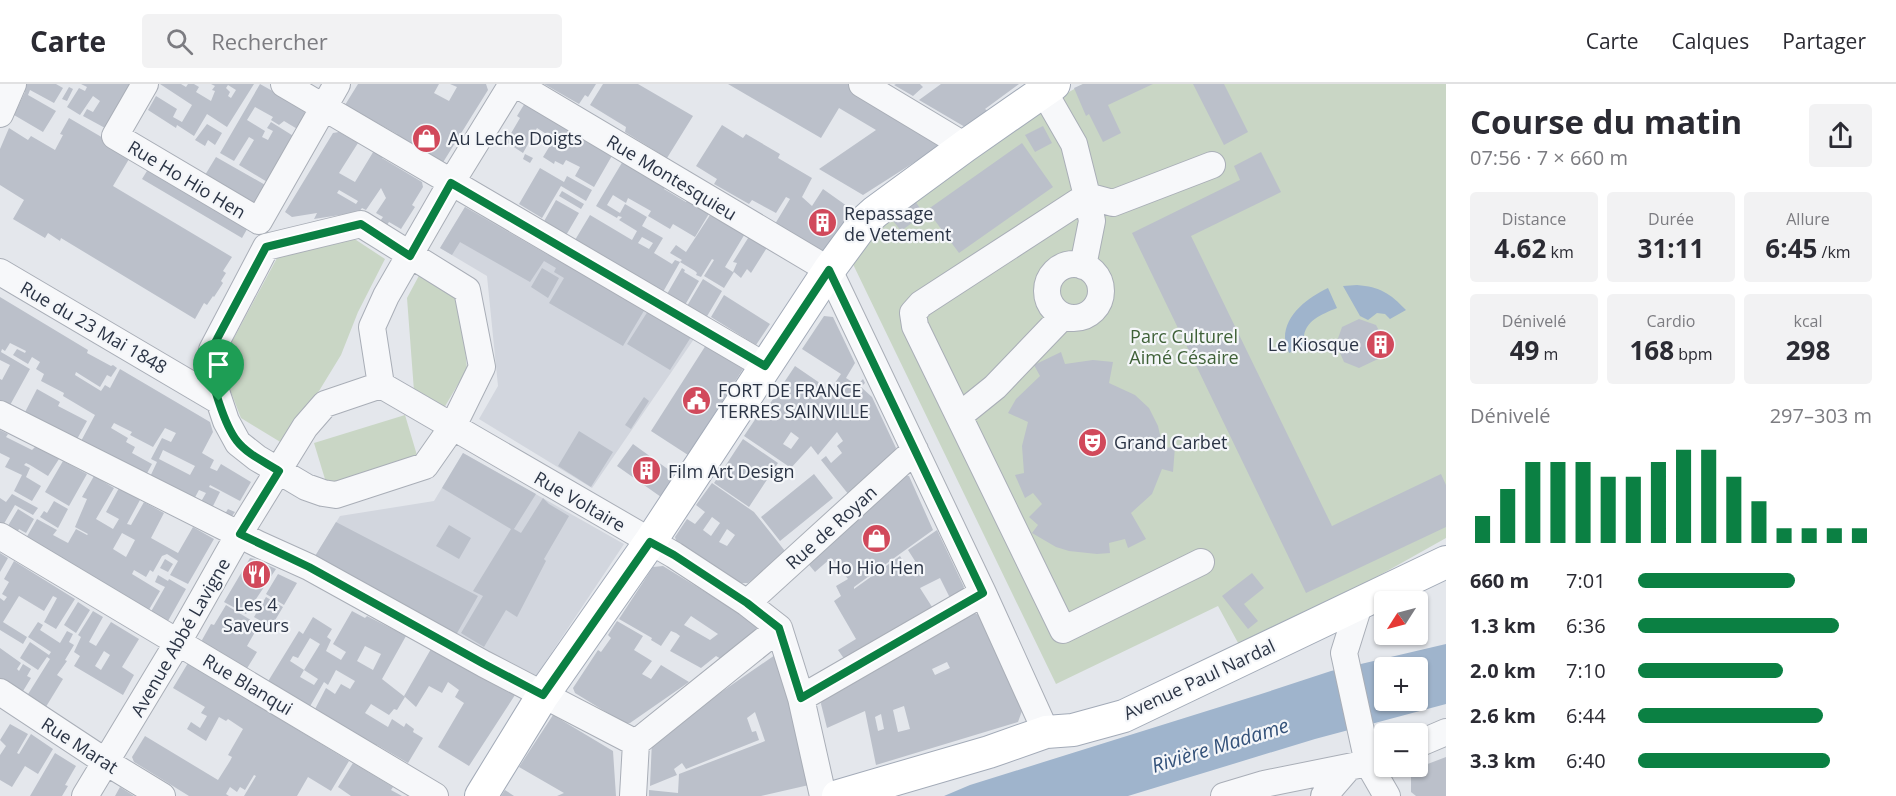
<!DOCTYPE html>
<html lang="fr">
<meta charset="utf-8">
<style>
body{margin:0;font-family:"Open Sans",sans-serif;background:#f2f2f3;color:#2b2b33;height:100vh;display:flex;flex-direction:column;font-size:22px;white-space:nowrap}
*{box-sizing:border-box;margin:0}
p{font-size:20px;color:#7c7c81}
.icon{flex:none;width:33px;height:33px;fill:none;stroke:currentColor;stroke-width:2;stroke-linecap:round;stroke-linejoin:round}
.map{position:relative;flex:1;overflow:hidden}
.details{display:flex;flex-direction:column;background:#fff;width:450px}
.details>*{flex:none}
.needle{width:39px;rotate:234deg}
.buttons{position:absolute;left:1374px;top:507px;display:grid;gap:12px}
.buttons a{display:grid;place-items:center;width:54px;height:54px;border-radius:6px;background:#fff;box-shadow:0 2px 4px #0004;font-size:30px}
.pin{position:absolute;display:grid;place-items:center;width:51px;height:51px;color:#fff;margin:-62px -26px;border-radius:50% 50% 50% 0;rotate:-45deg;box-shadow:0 0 6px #0007}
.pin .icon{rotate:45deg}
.round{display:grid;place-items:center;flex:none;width:63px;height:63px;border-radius:6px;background:#f2f2f3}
.headline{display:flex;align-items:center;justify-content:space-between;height:102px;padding:0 24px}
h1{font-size:33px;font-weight:700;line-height:45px}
.stats{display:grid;grid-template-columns:repeat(3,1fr);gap:9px;height:102px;padding:6px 24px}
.stats div{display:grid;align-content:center;border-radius:6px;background:#f2f2f3;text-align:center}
.stats b{font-size:26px;font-weight:700}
.stats small{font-size:16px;font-weight:400}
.stats p{font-size:16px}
.chart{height:168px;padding:12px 24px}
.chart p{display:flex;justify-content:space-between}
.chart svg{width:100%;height:108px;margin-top:6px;stroke:#0b8043;stroke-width:6}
ul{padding:0 24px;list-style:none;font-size:20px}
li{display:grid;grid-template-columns:96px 72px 1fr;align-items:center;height:45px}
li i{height:15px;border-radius:8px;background:#0b8043}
header{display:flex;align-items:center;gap:36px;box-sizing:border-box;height:84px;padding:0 30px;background:#fff;border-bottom:2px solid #e1e1e2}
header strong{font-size:28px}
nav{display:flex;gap:33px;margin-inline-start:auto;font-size:21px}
.search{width:420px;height:54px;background:#f2f2f3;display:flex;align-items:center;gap:15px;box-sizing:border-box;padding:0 21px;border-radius:6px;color:#7c7c81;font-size:22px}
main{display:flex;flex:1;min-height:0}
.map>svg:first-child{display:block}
.built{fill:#d2d6de}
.green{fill:#c9d6c5}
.water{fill:#9fb4cc;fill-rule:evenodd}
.building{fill:#bbc0ca;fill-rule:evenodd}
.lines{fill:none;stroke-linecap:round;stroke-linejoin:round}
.minor-casing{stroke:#a9aeb7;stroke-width:28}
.major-casing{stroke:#a3abb8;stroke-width:34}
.minor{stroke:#f7f8fa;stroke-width:26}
.major{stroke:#fff;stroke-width:32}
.route-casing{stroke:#fff;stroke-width:12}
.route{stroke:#0b8043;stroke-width:8}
.labels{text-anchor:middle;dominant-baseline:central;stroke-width:4.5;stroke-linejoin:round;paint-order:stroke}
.poi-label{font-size:18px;fill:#2b3445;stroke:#f4f6f9;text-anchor:start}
.street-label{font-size:18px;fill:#2b3445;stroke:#f4f6f9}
.park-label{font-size:18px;fill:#3f6138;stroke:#f4f6f9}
.water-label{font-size:20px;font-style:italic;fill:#34527a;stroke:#f4f6f9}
</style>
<header>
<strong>Carte</strong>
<div class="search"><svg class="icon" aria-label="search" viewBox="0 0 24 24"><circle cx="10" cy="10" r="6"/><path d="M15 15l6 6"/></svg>Rechercher</div>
<nav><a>Carte</a><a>Calques</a><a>Partager</a></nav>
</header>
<main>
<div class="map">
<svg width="1446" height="712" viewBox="0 0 1446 712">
<rect width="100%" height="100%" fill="#e4e7ec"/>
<path class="built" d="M465,123L551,169L694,255L592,404L479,335L498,302L487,192L440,164Z
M463,369L624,460L536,592L312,477L340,432L434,417Z"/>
<path class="green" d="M1083,0H1446V454L1243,568L1218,522L1056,600L850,174L878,138L1041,24Z
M350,152L385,175L358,228L341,271L319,307L282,359L241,334L220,280L277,174Z
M422,186L460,208L467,285L444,324L414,307L407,214Z
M405,331L419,378L328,405L314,359Z"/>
<path class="water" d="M1357,201C1380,203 1390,209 1406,226L1390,235L1385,230L1377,229L1368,236L1360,232L1343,202Z
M1328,204L1337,224C1320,231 1299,239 1305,262L1289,269C1288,264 1285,259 1285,254C1285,230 1309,213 1328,204Z
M1446,560V620L1315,655L1128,712H944L970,701L1258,611L1331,587ZM1384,584H1418V616H1384Z"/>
<path class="building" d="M22,0H56L63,4L54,19L30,6L28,11L56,27L43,48L14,31L25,8L19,5Z
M81,0H130L105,44L83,32L87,25L93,28L100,17L93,12L80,31L67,23L79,4L85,7L87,3Z
M160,0H181L186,3L188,0H194L199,3L196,8L211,17L215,7L212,6L215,2L211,0H254L227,43L207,30L194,52L177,41L176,44L148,26L156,12L177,25L173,33L182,38L192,21ZM228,1L236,6L231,14L228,12L230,8L226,4Z
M260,0L310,28L299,46L284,37L279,41L271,36L273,33L255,23L247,36L265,47L262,53L268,56L273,47L267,44L271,38L295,53L269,99L239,81L254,56L249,53L234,77L220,69Z
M358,0H439L434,9L449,17L457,3L450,0H486L488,6L442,80L425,70L428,65L420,60L417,65L396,52L397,50L345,21Z
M544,0H596L588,13L585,11L579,20Z
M603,0H638L693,32L667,74L625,48L626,43L590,21Z
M728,0H851L943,60L863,111L819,85L876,46L839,24L821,54Z
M896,0H920L923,3L913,12L894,1Z
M941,0H1019L985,25L988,27L965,43L919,16Z
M1083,0H1153L1108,21L1121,49L1103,58L1089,30L1086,32L1074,4Z
M1193,0H1224L1248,48L1224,61Z
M69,3L73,5L67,17L62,15Z
M525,19L613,70L594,103L575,92L580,83L566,76L563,81L555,77L554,80L543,73L554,55L537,44L523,69L506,58L520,34L517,32Z
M69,34L110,58L107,62L129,75L113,102L232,173L223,187L226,189L221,197L223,199L214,213L213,212L207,221L204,219L195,235L61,154L60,157L48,149L45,154L13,135L24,116L0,101V65L9,44L28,56L31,52L55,66L63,51L60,50Z
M207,40L222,49L215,61L208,56L205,62L195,56Z
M722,41L743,54L746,50L780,70L778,74L812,94L802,113L812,122L823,105L854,127L823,173L775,140L790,115L786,113L776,129L752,116L749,120L714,100L717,95L696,82Z
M1043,42L1052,59L1035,68L1025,51Z
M339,48L358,59L339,89L355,98L375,65L384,71L382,74L422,98L423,103L412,121L415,123L401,145L389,138L387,141L380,137L383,133L376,129L386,114L381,104L366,126L362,124L359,128L314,135L317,129L292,133L285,128L333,49ZM339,106L358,117L356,120L337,109Z
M1022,59L1053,103L959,169L927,126Z
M1261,68L1281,108L1191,152L1332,442L1441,390L1446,401V443L1306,509L1132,149L1240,96L1234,82Z
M525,70L533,74L530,79L523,75Z
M216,73L267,102L253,127L202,96Z
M623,77L666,101L664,105L686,118L688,115L710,128L695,153L673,140L670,145L648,132L651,127L628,114L626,119L613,111L607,121L620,129L625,120L647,133L642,142L663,154L654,169L672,180L675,176L680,178L663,208L575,156L590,131L632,156L637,147L619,136L622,133L618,132L617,134L596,122ZM642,153L653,159L649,165L638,159Z
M150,82L250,140L242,154L142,95Z
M540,84L564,98L567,92L592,106L586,117L561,102L542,134L519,120Z
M562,107L584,120L581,125L559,112Z
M556,116L579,129L565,153L543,139Z
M915,117L924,130L901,147L890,133Z
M465,123L548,171L551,169L645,225L623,262L549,219L564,194L554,188L556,184L544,177L530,198L460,158L452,171L440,164Z
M712,128L746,148L725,183L733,188L737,179L733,178L750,151L768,162L751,189L747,185L741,194L734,188L724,204L704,192L714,176L712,175L701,193L696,191L697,189L695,187L680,178L682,176L670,169L676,161L686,168Z
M542,184L559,194L548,214L531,203Z
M682,184L685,186L684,188L699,197L685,221L667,210Z
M703,195L722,207L706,234L687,222Z
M724,211L770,240L756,261L711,233Z
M0,213L88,266L87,269L111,282L113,281L117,284L111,293L107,291L100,303L76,288L75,291L101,307L105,301L110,304L120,285L210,338L213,348L202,369L214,376L210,384L217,387L221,380L251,398L240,417L210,401L209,403L220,408L211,426L199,421L206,409L199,406L193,417L149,395L157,378L151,375L162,354L171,358L176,349L165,344L153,363L130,351L132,348L114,339L111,344L128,354L126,358L135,363L132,369L152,380L145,393L80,359L95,331L63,312L64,309L41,297L44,290L36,285L40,278L32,273L28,280L13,271L17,265L25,269L26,267L10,259L5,267L2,265L1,268L30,285L9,323L0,318V295L2,296L10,281L0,276ZM163,366L195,382L190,391L159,375Z
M648,227L691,253L670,286L627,260Z
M824,232L833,233L855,279L846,294L857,301L863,295L865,299L861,303L872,313L896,364L892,373L849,411L821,376L826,372L831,379L842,369L837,362L843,357L837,348L818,371L811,362L791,384L744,352L760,328L763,330L795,282L830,306L841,290L802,265ZM791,348L799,354L791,365L783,360Z
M1359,235L1376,241L1385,258L1378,275L1359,284L1344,278L1336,260L1342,243Z
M706,261L743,285L688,371L651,347Z
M1061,268L1065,280L1093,276L1113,278L1109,299L1135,311L1149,324L1158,342L1163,364L1175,363L1173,388L1162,385L1152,410L1131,429L1146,455L1128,464L1125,455L1109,459L1110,469L1097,470L1069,467L1056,463L1032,449L1038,441L1029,433L1042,420L1033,409L1025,414L1015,391L1024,389L1022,362L1028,338L1008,329L1016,315L1040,292L1034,281Z
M37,305L60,318L58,322L87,337L76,357L24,330Z
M644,313L649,317L631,345L625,341Z
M0,346L8,350L6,353L32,366L36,362L59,375L48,392L30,381L26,379L24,381L30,384L26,393L41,402L32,417L14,407L22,391L5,383L10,374L0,369Z
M579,347L613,368L591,403L558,382Z
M743,355L778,379L749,423L714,399Z
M633,360L676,391L661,413L617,382Z
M463,369L536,410L514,445L521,449L543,414L549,420L569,432L544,475L546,477L517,533L506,526L484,563L461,549L483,512L473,507L511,445L442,404Z
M63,377L87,390L69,422L45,408Z
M814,390L833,414L780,457L761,433Z
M94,392L114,404L96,435L113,445L119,435L106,428L119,404L140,416L127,440L131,441L144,418L164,429L151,454L178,469L193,443L214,455L188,500L170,491L178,477L167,470L162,472L153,488L150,486L146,493L134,486L132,490L160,507L147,529L25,456L37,435L57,446L53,451L68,459L76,445L87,451L88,450L75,443L87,415L82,413ZM122,449L135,456L126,473L113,465Z
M900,392H909L933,446L854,503V505L900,472L907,484L915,477L908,466L937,446L964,503L961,510L951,516L940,494L920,504L934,526L845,576L838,566L856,555L834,517L841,512L836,502L848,495L831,474L815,488L805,476Z
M712,399L754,428L785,467L748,499H739L677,460L675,453L687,435L695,440L705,428L696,421ZM712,433L720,439L711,452L703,446ZM727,445L735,451L727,462L719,458Z
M12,410L38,424L33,431L15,421L2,443L0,442V414L6,418Z
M54,417L68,425L58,444L40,433L44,427L47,429Z
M18,425L34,435L26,449L19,445L16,451L6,445Z
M228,425L235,428L232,432L225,434L223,433Z
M336,438L478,512L456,551L312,477Z
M449,441L471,454L459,475L436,462Z
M0,469L8,474L0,488Z
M250,474L255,475L276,485L246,530L224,518Z
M165,475L173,480L168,488L160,484Z
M14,477L75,515L56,545L44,538L57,514L53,512L44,527L19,512L3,538L27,553L23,560L0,546V514L4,517L7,513L2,510L9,498L4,495Z
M663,482L756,539L758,549L721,575L716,572L701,584L670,567L680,552L676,549L671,547L661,562L651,556L652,554L619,535L653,483ZM691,532L718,550L710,556L684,541Z
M1252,489L1264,504L1244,520L1258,537L1248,545L1222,512Z
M278,490L297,499L284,521L266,510Z
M158,491L168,497L169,495L186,505L168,537L161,538L149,531L165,503L155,498Z
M266,513L283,523L271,543L254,533Z
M78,518L90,526L76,549L64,541Z
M226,521L259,541L247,562L257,568L246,586L203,560L202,556L211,540L214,541Z
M93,527L103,533L89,558L96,562L111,538L139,555L122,583L134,591L123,611L74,582L80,572L74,568L81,553L78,551ZM104,567L110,571L101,586L95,582Z
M352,527L365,534L367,532L406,552L382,595L405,613L397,626L394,625L389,631L371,620L365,629L388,643L392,635L404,643L406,639L414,645L413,648L423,654L408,679L377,661L376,664L314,627L326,604L335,610L341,600L350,605L355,597L336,586L328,601L324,598L309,624L267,599L299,547L303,550L313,533L332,545L327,553L331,556L326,567L341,576L346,568L333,560ZM310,554L320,560L304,586L318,595L314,601L300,593L304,586L290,577L293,572L298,574ZM365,562L381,570L373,586L357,577Z
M972,528L979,531L1023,624L1018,638L876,681L865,627L827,644L821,620L822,614ZM947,578L950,584L935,591L932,585ZM904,622L910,645L898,648L893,626ZM881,630L884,645L878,647L875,633Z
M617,537L643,552L634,566L652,577L642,590L651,595L661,581L689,598L630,639H624L575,609L573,604L598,566L601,568L611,554L608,551Z
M38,538L43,541L40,546L60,559L67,547L73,550L69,558L74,561L65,576L67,577L57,591L63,595L44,626L25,615L50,575L47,573L38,586L20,574L30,558L49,571L51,568L28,553Z
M0,564L21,579L17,585L19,587L23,580L31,585L27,592L31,594L20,612L0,599Z
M431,565L515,611L469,682L438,663L464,619L455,613L459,606L448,598L442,609L429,602L416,623L404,612Z
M775,571L784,577L809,701L761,712H649V706L678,709L679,690L765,657L755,628L747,634L752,648L756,647L759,656L686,685L682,679L674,685L677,691L650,702L652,656Z
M188,579L349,677L331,707L308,693L297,712H244L256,692L254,691L245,706L240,703L237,708L230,703L226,710L229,712H189L134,678L132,673L145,652L218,696L230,677L232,673L228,671L243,645L228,635L226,637L219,633L206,657L187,645L191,638L200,644L207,632L201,629L205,623L173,604Z
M553,631L613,667L616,712H557L564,709L519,683Z
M10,640L28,650L17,669L19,670L31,650L53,665L38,690L25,682L12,703L0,696V671L6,662L0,656Z
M55,669L76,682L65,701L68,702L62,712H30Z
M1446,673V712H1416L1411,708V691L1425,681Z
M353,679L393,703L391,706L402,712H351L338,703Z
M120,703L134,712H115Z
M505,706L514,712H501Z"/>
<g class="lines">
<defs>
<path id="minor" d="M145,0L115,52L259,137
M284,0L765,282
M516,0L829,186L983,509L1046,648
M862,0L965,62
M1043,6L1074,60L1087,112L921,220L913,229L915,242L1063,546L1201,478
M0,30L13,0
M259,137L337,0
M361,140L467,206L482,283L453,342L425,382L336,411L323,409L306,403L257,374L238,359L226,337L211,292L212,266L266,163Z
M1047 207a27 27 0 1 1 54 0a27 27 0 1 1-54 0Z
M1083,182L1092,137L1087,112L1113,119L1212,81
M0,188L219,317
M381,301L674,471L747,519L779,544L801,614L823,712
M0,330L258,460L309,483L484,580L636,659L633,712
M959,332L995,303L1063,232
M0,452L435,712
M1360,518L1344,569L1368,679L1387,712
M747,519L915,366
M0,608L106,678L162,712
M801,614L983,509
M636,659L779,544
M1418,660L1446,648
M85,712L178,558L239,450L305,343L325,320L381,301L372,243L386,212L451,99L512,0
M1224,712L1264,700L1368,679L1384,673
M1324,712L1349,683"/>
<path id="major" d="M481,712L543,611L650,458L829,186L865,137L875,128L965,62L1054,0
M838,712L989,668L1046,648L1073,646L1124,632L1446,478"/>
</defs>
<use href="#minor" class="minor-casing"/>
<use href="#major" class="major-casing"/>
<use href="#minor" class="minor"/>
<use href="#major" class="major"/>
</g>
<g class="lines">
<defs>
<path id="route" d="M451,99L765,282L829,186L983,509L801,614L779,544L747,519L674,471L650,458L543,611L484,580L309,483L240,450L279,387C265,378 247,370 237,357C225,342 210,296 210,277C210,269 213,262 217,255L266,163L361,140L410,172Z"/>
</defs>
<use href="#route" class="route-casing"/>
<use href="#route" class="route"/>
</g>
<defs>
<symbol id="shop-disc" viewBox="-11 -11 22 22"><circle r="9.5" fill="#d1495b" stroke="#f4f6f9"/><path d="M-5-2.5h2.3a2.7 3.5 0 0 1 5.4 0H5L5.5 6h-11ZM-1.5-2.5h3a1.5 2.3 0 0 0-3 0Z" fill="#fff"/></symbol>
<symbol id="building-disc" viewBox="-11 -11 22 22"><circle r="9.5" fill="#d1495b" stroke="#f4f6f9"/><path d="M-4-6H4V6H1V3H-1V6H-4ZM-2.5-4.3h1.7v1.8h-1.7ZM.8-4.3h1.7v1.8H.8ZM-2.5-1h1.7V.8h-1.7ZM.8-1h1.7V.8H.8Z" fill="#fff"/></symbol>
<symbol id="civic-disc" viewBox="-11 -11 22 22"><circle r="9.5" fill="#d1495b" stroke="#f4f6f9"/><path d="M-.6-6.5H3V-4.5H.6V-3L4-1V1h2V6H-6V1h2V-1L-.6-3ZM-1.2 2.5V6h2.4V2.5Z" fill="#fff"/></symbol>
<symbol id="theatre-disc" viewBox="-11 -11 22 22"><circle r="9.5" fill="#d1495b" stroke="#f4f6f9"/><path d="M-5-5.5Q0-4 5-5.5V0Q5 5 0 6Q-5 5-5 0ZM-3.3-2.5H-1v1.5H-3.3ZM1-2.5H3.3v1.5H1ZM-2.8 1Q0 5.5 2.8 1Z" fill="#fff"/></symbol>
<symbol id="restaurant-disc" viewBox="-11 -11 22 22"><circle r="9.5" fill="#d1495b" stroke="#f4f6f9"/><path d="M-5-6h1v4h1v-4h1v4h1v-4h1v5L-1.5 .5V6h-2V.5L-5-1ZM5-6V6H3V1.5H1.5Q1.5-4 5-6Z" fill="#fff"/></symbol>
</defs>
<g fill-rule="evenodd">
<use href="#shop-disc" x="410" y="38" width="33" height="33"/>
<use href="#building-disc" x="806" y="122" width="33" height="33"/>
<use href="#building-disc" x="1364" y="244" width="33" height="33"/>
<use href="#civic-disc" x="680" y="300" width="33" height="33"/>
<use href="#theatre-disc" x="1076" y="342" width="33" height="33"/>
<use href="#building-disc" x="630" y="370" width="33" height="33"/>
<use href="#shop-disc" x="860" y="438" width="33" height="33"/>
<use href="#restaurant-disc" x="240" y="474" width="33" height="33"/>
</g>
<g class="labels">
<g class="poi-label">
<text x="448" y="54">Au Leche Doigts</text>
<text x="844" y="129">Repassage<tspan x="844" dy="21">de Vetement</tspan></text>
<text x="1359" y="260" text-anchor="end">Le Kiosque</text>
<text x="718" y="306">FORT DE FRANCE<tspan x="718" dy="21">TERRES SAINVILLE</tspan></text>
<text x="1114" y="358">Grand Carbet</text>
<text x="668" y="387">Film Art Design</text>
<text x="876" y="483" text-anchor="middle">Ho Hio Hen</text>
<text x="256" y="520" text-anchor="middle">Les 4<tspan x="256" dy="21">Saveurs</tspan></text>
</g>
<g class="street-label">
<text transform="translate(672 93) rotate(31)">Rue Montesquieu</text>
<text transform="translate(187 95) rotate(31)">Rue Ho Hio Hen</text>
<text transform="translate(94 243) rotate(30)">Rue du 23 Mai 1848</text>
<text transform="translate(580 417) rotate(30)">Rue Voltaire</text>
<text transform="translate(831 443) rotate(-42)">Rue de Royan</text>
<text transform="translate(180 553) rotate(-60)">Avenue Abbé Lavigne</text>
<text transform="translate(1199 595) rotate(-25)">Avenue Paul Nardal</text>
<text transform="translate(248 600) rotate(31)">Rue Blanqui</text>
<text transform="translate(80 661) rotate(33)">Rue Marat</text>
</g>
<g class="park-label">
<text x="1184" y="252">Parc Culturel<tspan x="1184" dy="21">Aimé Césaire</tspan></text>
</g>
<g class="water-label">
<text transform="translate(1220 661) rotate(-17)">Rivière Madame</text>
</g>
</g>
</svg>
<div class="buttons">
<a><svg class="needle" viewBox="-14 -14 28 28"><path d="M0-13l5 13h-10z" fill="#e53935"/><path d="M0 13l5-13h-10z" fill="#7c7c81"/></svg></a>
<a>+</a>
<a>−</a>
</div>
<div class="pin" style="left:219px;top:317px;background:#1e9e55"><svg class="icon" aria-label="arrive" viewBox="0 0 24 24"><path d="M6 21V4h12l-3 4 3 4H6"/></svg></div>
</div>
<section class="details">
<div class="headline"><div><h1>Course du matin</h1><p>07:56 · 7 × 660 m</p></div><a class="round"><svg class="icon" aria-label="share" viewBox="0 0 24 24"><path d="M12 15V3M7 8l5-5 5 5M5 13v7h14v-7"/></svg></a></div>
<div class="stats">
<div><p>Distance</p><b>4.62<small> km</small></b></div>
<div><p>Durée</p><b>31:11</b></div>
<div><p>Allure</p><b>6:45<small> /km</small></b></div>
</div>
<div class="stats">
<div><p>Dénivelé</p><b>49<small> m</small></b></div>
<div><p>Cardio</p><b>168<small> bpm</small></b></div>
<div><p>kcal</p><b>298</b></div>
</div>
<div class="chart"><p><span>Dénivelé</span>297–303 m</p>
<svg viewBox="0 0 160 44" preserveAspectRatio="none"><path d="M5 44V33M15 44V22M25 44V11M35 44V11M45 44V11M55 44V17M65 44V17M75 44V11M85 44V6M95 44V6M105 44V17M115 44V27M125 44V38M135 44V38M145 44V38M155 44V38"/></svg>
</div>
<ul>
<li><b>660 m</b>7:01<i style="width:67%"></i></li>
<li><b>1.3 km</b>6:36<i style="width:86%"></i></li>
<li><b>2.0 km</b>7:10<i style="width:62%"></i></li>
<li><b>2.6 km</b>6:44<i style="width:79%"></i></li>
<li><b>3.3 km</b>6:40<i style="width:82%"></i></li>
</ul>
</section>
</main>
